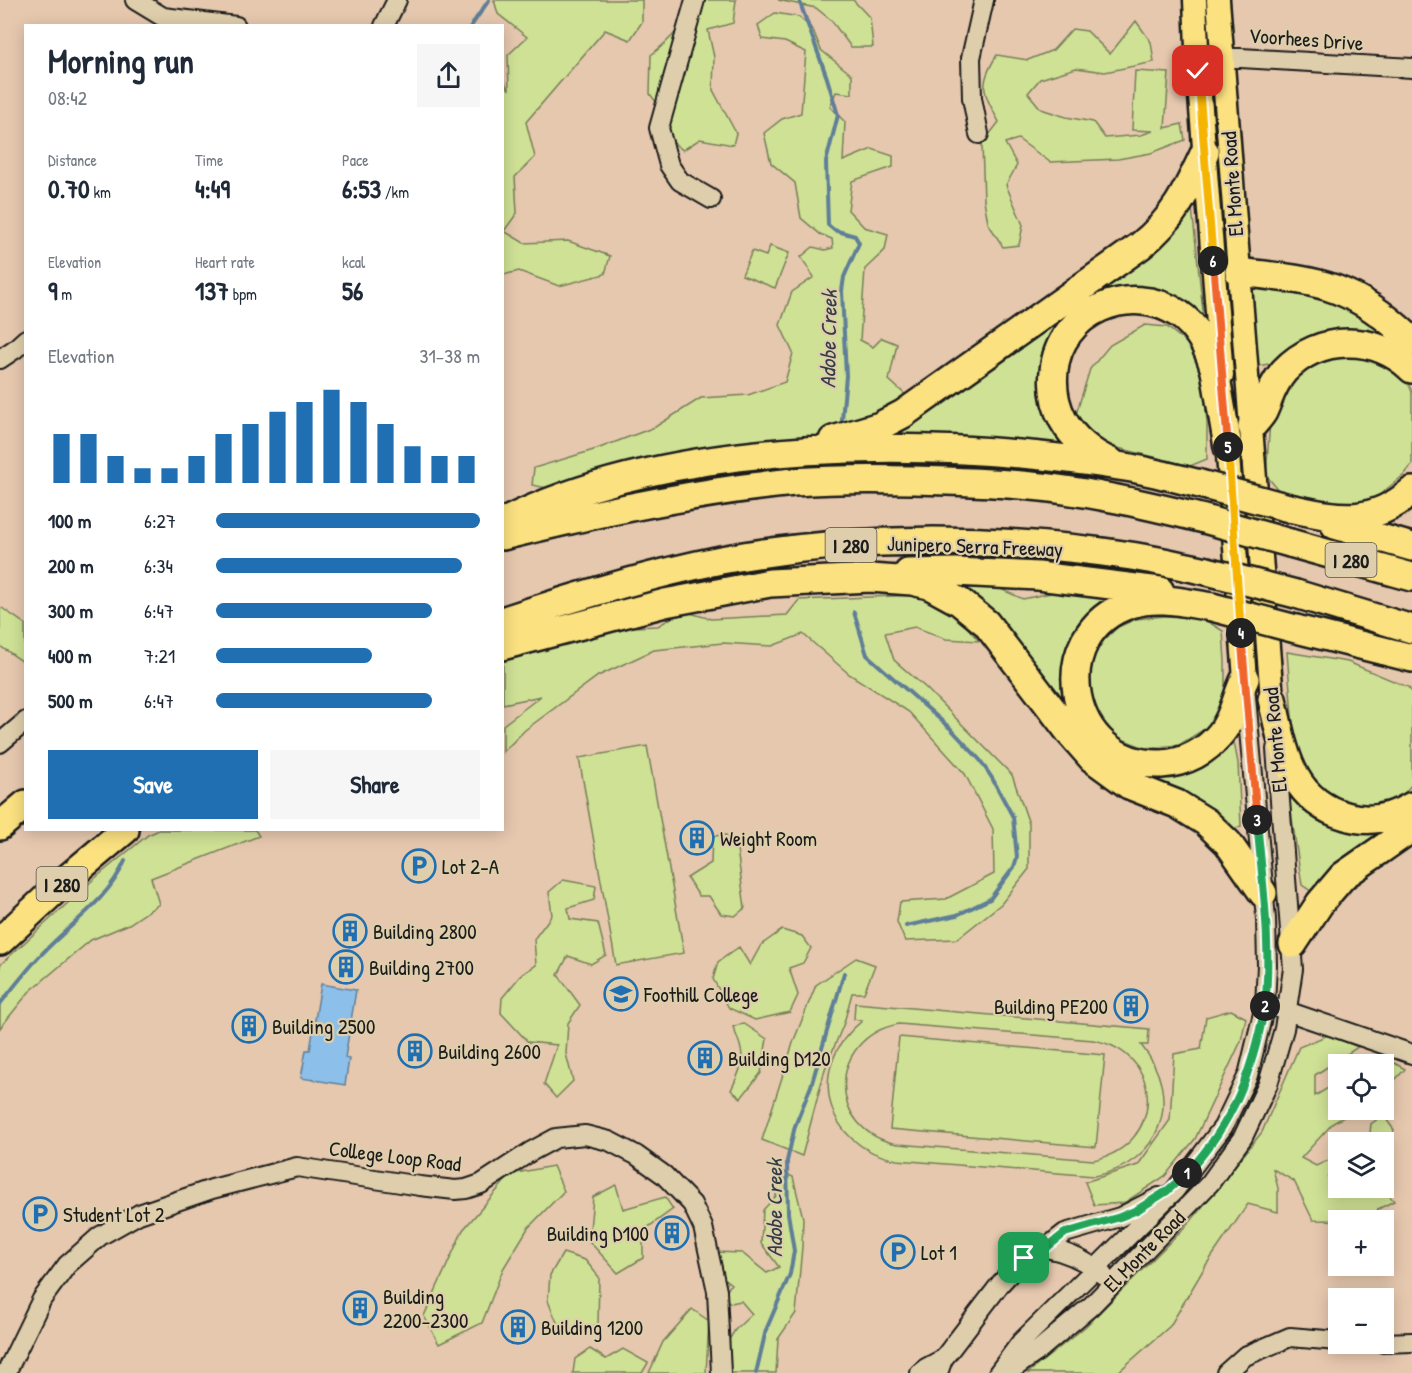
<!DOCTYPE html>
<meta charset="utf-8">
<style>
body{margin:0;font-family:"Patrick Hand",sans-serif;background:#f6f6f7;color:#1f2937;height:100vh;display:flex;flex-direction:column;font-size:22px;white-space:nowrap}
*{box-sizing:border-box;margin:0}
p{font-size:20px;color:#747a83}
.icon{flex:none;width:33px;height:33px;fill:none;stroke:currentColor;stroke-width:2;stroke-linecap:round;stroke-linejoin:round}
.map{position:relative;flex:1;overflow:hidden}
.side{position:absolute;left:24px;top:24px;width:480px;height:807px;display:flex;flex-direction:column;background:#fff;border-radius:0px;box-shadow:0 3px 15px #0003}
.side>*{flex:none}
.controls{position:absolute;left:1328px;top:1054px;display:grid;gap:12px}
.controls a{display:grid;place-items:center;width:66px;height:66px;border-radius:0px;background:#fff;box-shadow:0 3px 15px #0003;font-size:30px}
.pin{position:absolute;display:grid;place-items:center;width:51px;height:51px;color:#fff;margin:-26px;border-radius:12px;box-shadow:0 3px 9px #0006}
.km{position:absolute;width:30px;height:30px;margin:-15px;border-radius:50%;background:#222;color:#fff;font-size:16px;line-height:30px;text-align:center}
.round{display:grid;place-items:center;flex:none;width:63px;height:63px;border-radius:0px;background:#f6f6f7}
.summary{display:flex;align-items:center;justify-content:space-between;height:102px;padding:0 24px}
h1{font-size:33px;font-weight:800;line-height:45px}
.metrics{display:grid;grid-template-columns:repeat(3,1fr);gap:9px;height:102px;padding:6px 24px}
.metrics div{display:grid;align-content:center}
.metrics b{font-size:26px;font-weight:800}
.metrics small{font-size:16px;font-weight:400}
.metrics p{font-size:16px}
.chart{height:168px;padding:12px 24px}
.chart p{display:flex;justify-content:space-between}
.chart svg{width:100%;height:108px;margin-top:6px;stroke:#1f6fb2;stroke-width:6}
.button{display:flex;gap:12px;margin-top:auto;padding:12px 24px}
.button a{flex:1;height:69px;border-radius:0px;background:#1f6fb2;color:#fff;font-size:24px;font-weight:800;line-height:69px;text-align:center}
.button a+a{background:#f6f6f7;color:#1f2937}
ul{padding:0 24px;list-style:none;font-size:20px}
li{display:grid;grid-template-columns:96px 72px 1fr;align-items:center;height:45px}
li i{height:15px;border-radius:8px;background:#1f6fb2}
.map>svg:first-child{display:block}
.green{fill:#cfe195;stroke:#767e58;stroke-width:1.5;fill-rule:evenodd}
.water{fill:#8cbfe9;stroke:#5f7e97;stroke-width:1.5}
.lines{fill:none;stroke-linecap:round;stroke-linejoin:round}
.stream{stroke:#5f7e97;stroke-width:4}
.minor-casing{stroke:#1c1c1c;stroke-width:22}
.major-casing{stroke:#1c1c1c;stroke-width:27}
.highway-casing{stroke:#1c1c1c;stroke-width:32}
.minor{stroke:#dfceab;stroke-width:18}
.major{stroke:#fbe180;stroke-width:22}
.highway{stroke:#fbe180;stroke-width:27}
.highway-bridge-casing{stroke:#1c1c1c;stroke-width:32;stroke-linecap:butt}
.highway-bridge{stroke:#fbe180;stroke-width:27}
.split-1-casing{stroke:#fff;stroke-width:12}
.split-2-casing{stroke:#fff;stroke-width:12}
.split-3-casing{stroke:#fff;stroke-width:12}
.split-4-casing{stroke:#fff;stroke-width:12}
.split-5-casing{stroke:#fff;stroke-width:12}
.split-6-casing{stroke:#fff;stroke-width:12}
.split-7-casing{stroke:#fff;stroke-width:12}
.split-1{stroke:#22a559;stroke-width:8}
.split-2{stroke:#22a559;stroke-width:8}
.split-3{stroke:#22a559;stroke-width:8}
.split-4{stroke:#f0652b;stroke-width:8}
.split-5{stroke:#f5b400;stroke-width:8}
.split-6{stroke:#f0652b;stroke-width:8}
.split-7{stroke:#f5b400;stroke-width:8}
.labels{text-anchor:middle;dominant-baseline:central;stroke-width:4.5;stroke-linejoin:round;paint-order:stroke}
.shield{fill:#dfceab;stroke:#565147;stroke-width:1.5}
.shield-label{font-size:20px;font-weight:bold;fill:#1c1c1c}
.street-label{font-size:21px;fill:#1c1c1c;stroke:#dfceab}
.poi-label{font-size:21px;fill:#1c1c1c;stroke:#dfceab;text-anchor:start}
.water-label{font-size:22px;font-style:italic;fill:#323d45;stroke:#dfceab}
</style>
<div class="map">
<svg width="1412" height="1373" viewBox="0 0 1412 1373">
<rect width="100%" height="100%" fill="#e6c8ae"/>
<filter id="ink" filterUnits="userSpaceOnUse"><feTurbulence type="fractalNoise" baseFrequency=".0167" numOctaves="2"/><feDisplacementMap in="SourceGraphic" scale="12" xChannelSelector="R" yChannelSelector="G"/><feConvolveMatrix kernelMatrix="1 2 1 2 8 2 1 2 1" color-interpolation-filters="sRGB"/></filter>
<g filter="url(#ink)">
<path class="green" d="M494,0H642V22L630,40L605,30L526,122L535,157L515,177L517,213L504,231L524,243L568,241L610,256L605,274L559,286L519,271L503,275V79L509,90L508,55L527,37L498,14Z
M692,0H736L733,23L708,30L714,57L713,90L736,133L733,145L700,139L683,150L668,139L664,112L650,94L651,55C670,40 686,25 692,0Z
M778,0H853L870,18L873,47H851L831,20L816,8Z
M775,13L799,17L813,30L821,50L852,75V94L836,92L830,107L845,122L843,161L872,149L893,156V167L852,181L848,210L864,227L888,234L885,250L865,269L860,340L873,347L882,338L897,344L889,380L909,398L866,427L753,452L678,451L547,488L532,485L534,468L597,449L655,427L701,398L748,395L785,382L793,353L780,325L792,292L814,277L801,257L813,247L825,250L833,248L832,239L820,234L801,218L795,183L771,163L764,133L782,119L801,113L806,52L785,42L762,39L758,25Z
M1136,21L1151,42L1154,62L1105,72L1076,68L1040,79L1028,93L1041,109L1066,117L1093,122L1105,138L1141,135L1153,131L1132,130L1135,71L1169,73L1165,128L1182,124L1185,140L1151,153L1118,159L1050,162L1018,139L1005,143L1017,165L1006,185L1023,225L1019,245L1003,247L988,223L984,200L982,144L999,122C983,92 978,85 997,55L1028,60L1053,50L1072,29L1087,31L1110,54Z
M1192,208L1203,311L1198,322L1186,312L1080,310L1075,302L1152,246Z
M770,246L789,253L775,288L742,275L752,251L766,256Z
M1251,288H1305L1365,311L1393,336L1389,341L1258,366Z
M1062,312L1070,318L1044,361L1039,393L1064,449L978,436L956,447L892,444L891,431Z
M1145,325L1167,327L1193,348L1203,375L1207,423V459L1190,466L1102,444L1074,421L1090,369L1110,345Z
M1361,355C1385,363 1402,365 1412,392V465L1404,475L1372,501L1339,504L1308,505L1279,491L1266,475L1271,408L1294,377L1330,357Z
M996,587L1023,599L1060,591L1104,599L1068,708L958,597L966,588Z
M918,595L959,618L979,641L946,639L915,627L885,633L894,660L926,688L1012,775L1029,824V869L1001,904L957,939L905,941L897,922L900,902L946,899L994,874L993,829L965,774L909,712L849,674L803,634L772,646L723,643L654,650L598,676L525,730L503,752V725L541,696L503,704V659L609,628L658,626L683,611L711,619L787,615L799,600Z
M2,608L25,624V663L0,646V609Z
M1165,616L1202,618L1223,631L1225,662V692L1211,725L1179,745L1145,748L1114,736L1093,713L1085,690L1090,669L1096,653L1102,642L1118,627L1136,619Z
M1287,652L1348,662L1408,687L1412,692V784L1401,797L1375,807L1340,803L1316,788L1295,754Z
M1232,731L1238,763L1241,826L1226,832L1128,776L1154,775Z
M647,746L684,953L616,965L579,758Z
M1289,798L1303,803L1399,830L1314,893L1302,885Z
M159,830H255L259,836L151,878L159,904L129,924L91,940L29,992L0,1028V965L94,879L148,835Z
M726,835L737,849L745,908L735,916L721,914L709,896H699L687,878L711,863L712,836Z
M563,880L596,886L594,900L568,908L570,919L598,923L606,955L591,964L568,956L558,975L580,1005L568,1023L566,1054L573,1081L556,1098L544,1084L557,1045L528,1042L501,1013L502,998L521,975L536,965L534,939L552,915L549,892Z
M782,930L802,936L811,948L803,963L789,968L798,995L790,1012L755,1020L729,1008L713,979L718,962L739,947L750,965L761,945Z
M856,958L875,965L864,993H852L844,1023L825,1069L802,1156L762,1140L794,1040L816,985Z
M855,1003L1149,1029L1148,1045H1141C1184,1097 1162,1164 1094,1176L897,1160C824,1147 804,1067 862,1021L854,1019ZM899,1024L1093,1040C1166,1053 1165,1146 1093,1160L898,1144C826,1132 827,1037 899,1024Z
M1231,1010L1246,1018L1241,1041L1195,1139L1165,1176L1124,1203L1094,1205L1085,1182L1138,1165L1170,1120L1174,1054L1201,1049L1206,1017Z
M743,1023L767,1039L761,1073L741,1098L731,1090C745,1062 746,1056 733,1027Z
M1328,1035L1358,1047L1315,1075V1096L1338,1082V1110H1356L1333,1123L1301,1158L1316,1166L1338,1156V1175L1328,1177L1338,1188L1383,1189L1394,1201L1378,1209L1372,1221L1313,1220L1294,1181L1273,1169L1278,1188V1212L1248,1204L1206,1265L1170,1326L1117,1373H1028L1086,1326L1191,1221L1262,1132L1299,1047Z
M899,1037L1105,1055L1096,1147L890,1129Z
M1380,1055L1405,1069L1383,1093V1065H1364Z
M1383,1115L1394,1130L1385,1167L1383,1168V1143H1369L1371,1124Z
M553,1166L564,1191L528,1228L503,1269L482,1323L439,1344L424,1316L463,1230L511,1174Z
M777,1170L793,1177L803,1218L802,1247L796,1313L778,1339L776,1373H732L722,1351L735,1330L752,1314L741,1301L731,1303L723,1297L731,1284L718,1274L715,1252L742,1253L767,1273L779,1267L761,1243L763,1210L776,1196Z
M616,1185L623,1209L665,1197L673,1209L643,1231V1258L618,1273L589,1241L593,1197Z
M563,1253L585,1260L599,1277L598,1324L574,1334L559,1327L548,1301L550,1275Z
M692,1309L709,1321L706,1373H649L663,1342Z
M590,1349L606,1359L623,1349L648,1363L642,1373H573L575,1359Z"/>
<path class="water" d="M321,984L356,990L345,1058L349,1059L345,1085L301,1078L306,1050H310Z"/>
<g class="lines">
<path class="stream" d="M799,0L827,78L838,115L826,162L828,225L834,230L855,236L859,243L844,277L842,291L846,376L842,420
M471,26L489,0
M854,612L867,655L951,729L980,760L992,778L1013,817L1017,857L1014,867L990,899L957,915L906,926
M0,1004C13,988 25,972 39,957C68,925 107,902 125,861
M756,1373L766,1330L790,1274L794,1251L788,1213L787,1161L795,1126L811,1086L844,973"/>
<defs>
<path id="minor" d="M135,0L163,17L236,26
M695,0L659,128L669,165L680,181L711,199
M384,26L397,0
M1210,58H1241L1412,68
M979,134L972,98L971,58L984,0
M0,359L15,349L26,339
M0,743L26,721
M1278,1008L1412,1054
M1046,1248C1067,1252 1087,1261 1103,1275
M1383,1343L1412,1342
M6,1373L42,1299L67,1265L100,1236L139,1214L212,1189L297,1167L420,1186L455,1190L466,1189L481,1184L530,1152L556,1138L585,1135L609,1141L636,1155L664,1175L692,1204L703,1227L717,1291L721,1373
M920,1373L926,1368L943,1359
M938,1373L943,1359L1001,1283L1024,1258L1046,1248L1065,1233L1120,1217L1159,1197
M998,1373L1021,1342L1175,1190L1223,1127L1248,1075L1265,1005L1267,965L1266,919L1245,686
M1007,1373L1034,1354L1091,1306L1210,1183L1243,1137L1268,1084L1284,1029L1293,969L1276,749
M1226,1373L1245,1356L1290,1337L1338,1341"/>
<path id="major" d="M1195,0L1198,71L1222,375
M1218,0L1272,699
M1226,429L1245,679"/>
<path id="highway" d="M1239,272C1317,281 1353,283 1412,341
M1252,426C1255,422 1260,417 1263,412C1270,397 1272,385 1284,371C1319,334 1376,334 1412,369
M833,440L880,426L903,414L1140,246C1174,219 1187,191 1205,152
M1111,462C1091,454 1073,438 1063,420C1055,405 1052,389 1054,371C1059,312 1130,281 1179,314C1198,327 1209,350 1215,371L1228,447
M1289,508C1337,518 1371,527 1412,491
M502,523C677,435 935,437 1125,467C1150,471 1175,478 1200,484
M1335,525L1412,547
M503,536C599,512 695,492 794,482C833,479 873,479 912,480C948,481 985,482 1021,485C1083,490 1144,504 1204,519
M1290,543L1412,577
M908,573L955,572L1038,576L1160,591
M1296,594L1412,629
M1212,607C1186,603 1158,595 1131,604C1042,632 1067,768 1162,764C1185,763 1207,751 1221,733C1234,717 1236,697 1245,679
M502,621C574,597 646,575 721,560C855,535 997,536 1131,556C1157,560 1182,566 1207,571
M1296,629L1412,658
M502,646L665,603L770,583L870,578L912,581L929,585L960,602L986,623L1071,734L1092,758L1129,785L1177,804L1206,822L1228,843L1263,893
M1272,699C1284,749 1289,800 1346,816C1369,823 1392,818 1412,806
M0,826L26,804
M0,941L69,877L125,830
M1293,944L1320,903L1343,876L1412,828"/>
</defs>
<use href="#minor" class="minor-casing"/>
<use href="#major" class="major-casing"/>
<use href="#highway" class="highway-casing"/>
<use href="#minor" class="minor"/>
<use href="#major" class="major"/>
<use href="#highway" class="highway"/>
<defs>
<path id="highway-bridge" d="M1200,484L1289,508
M1204,519L1290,543
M1207,571L1296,594
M1212,607L1296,629"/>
</defs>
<use href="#highway-bridge" class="highway-bridge-casing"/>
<use href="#highway-bridge" class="highway-bridge"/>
</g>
</g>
<g class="lines" filter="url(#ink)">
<defs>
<path id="split-1" d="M1024,1258L1046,1248L1065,1233L1120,1217L1137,1210L1167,1191L1187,1173"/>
<path id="split-2" d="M1187,1173C1234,1122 1252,1072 1265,1006"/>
<path id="split-3" d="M1257,820C1262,881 1272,944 1265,1006"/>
<path id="split-4" d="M1241,633L1257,820"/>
<path id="split-5" d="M1228,447L1241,633"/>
<path id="split-6" d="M1213,261L1228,447"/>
<path id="split-7" d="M1198,71L1213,261"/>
</defs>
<use href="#split-1" class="split-1-casing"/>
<use href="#split-2" class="split-2-casing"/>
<use href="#split-3" class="split-3-casing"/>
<use href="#split-4" class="split-4-casing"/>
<use href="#split-5" class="split-5-casing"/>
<use href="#split-6" class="split-6-casing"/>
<use href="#split-7" class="split-7-casing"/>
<use href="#split-1" class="split-1"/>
<use href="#split-2" class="split-2"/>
<use href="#split-3" class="split-3"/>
<use href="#split-4" class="split-4"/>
<use href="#split-5" class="split-5"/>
<use href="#split-6" class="split-6"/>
<use href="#split-7" class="split-7"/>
</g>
<defs>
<symbol id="building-ring" viewBox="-11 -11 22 22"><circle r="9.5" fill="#dfceab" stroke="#1f6fb2" stroke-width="1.5"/><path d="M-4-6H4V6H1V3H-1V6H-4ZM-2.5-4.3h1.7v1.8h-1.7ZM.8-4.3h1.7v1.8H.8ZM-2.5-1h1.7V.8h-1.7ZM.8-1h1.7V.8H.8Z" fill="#1f6fb2"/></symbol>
<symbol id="parking-ring" viewBox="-11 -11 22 22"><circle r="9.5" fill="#dfceab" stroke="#1f6fb2" stroke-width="1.5"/><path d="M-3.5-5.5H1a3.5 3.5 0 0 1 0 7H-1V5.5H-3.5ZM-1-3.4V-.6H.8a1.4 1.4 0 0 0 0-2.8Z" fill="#1f6fb2"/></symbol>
<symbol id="university-ring" viewBox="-11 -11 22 22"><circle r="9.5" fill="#dfceab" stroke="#1f6fb2" stroke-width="1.5"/><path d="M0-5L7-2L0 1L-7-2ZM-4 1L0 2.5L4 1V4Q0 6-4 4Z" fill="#1f6fb2"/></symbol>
</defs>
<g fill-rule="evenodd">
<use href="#building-ring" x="678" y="819" width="38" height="38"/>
<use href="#parking-ring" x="400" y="847" width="38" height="38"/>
<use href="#building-ring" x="331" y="912" width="38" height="38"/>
<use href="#building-ring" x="327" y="948" width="38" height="38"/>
<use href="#university-ring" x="602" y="975" width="38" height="38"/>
<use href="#building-ring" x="1112" y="987" width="38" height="38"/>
<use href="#building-ring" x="230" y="1007" width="38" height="38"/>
<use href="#building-ring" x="396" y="1032" width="38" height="38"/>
<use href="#building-ring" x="686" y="1039" width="38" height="38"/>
<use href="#parking-ring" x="21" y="1195" width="38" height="38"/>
<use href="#building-ring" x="653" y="1214" width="38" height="38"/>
<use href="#parking-ring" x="879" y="1233" width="38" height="38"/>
<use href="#building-ring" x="341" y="1289" width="38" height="38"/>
<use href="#building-ring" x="499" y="1308" width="38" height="38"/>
</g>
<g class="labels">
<g class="shield">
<rect x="825.5" y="528" width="51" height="34" rx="4.5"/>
<rect x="1325.5" y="543" width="51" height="34" rx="4.5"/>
<rect x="36.5" y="867" width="51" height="34" rx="4.5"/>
</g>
<g class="shield-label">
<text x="851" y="545">I 280</text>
<text x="1351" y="560">I 280</text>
<text x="62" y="884">I 280</text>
</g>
<g class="street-label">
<text transform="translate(1306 39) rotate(4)">Voorhees Drive</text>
<text transform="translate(1232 184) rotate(-94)">El Monte Road</text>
<text transform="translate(975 546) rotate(2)">Junipero Serra Freeway</text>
<text transform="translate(1275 740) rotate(-95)">El Monte Road</text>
<text transform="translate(395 1156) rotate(7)">College Loop Road</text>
<text transform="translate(1144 1251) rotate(-45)">El Monte Road</text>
</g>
<g class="poi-label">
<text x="720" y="838">Weight Room</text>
<text x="442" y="866">Lot 2-A</text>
<text x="373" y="931">Building 2800</text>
<text x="369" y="967">Building 2700</text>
<text x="644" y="994">Foothill College</text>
<text x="1108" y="1006" text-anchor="end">Building PE200</text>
<text x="272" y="1026">Building 2500</text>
<text x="438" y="1051">Building 2600</text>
<text x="728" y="1058">Building D120</text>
<text x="63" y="1214">Student Lot 2</text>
<text x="649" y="1233" text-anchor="end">Building D100</text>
<text x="921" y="1252">Lot 1</text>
<text x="383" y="1296">Building<tspan x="383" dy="24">2200–2300</tspan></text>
<text x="541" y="1327">Building 1200</text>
</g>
<g class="water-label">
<text transform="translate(828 339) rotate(-89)">Adobe Creek</text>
<text transform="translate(774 1208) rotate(-90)">Adobe Creek</text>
</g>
</g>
</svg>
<div class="controls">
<a><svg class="icon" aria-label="locate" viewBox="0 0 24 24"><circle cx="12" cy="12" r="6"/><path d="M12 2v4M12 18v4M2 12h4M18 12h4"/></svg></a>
<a><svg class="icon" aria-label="layers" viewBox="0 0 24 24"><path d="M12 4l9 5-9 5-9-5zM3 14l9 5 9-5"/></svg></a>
<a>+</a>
<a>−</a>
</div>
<div class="pin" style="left:1024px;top:1258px;background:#1e9e55"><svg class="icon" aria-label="arrive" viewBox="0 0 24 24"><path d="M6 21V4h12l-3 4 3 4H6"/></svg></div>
<div class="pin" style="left:1198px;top:71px;background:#d93025"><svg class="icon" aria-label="check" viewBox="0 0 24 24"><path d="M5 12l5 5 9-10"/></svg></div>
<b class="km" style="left:1187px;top:1173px">1</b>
<b class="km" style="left:1265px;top:1006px">2</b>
<b class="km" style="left:1257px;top:820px">3</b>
<b class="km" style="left:1241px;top:633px">4</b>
<b class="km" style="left:1228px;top:447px">5</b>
<b class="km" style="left:1213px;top:261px">6</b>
<section class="side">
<div class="summary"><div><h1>Morning run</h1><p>08:42</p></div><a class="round"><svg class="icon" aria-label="share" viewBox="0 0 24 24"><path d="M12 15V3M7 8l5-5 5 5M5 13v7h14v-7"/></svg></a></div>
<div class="metrics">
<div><p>Distance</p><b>0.70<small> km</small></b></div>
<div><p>Time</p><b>4:49</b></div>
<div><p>Pace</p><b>6:53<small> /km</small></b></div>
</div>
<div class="metrics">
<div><p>Elevation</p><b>9<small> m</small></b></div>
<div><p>Heart rate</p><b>137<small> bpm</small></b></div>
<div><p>kcal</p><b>56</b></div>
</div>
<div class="chart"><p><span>Elevation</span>31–38 m</p>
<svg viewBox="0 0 160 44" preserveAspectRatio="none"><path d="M5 44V24M15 44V24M25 44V33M35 44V38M45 44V38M55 44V33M65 44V24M75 44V20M85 44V15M95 44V11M105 44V6M115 44V11M125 44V20M135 44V29M145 44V33M155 44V33"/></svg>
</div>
<ul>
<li><b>100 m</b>6:27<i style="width:100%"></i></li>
<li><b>200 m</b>6:34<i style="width:93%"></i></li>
<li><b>300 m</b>6:47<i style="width:82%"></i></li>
<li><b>400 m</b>7:21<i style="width:59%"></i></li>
<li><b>500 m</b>6:47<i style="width:82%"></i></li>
</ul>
<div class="button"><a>Save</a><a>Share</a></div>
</section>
</div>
